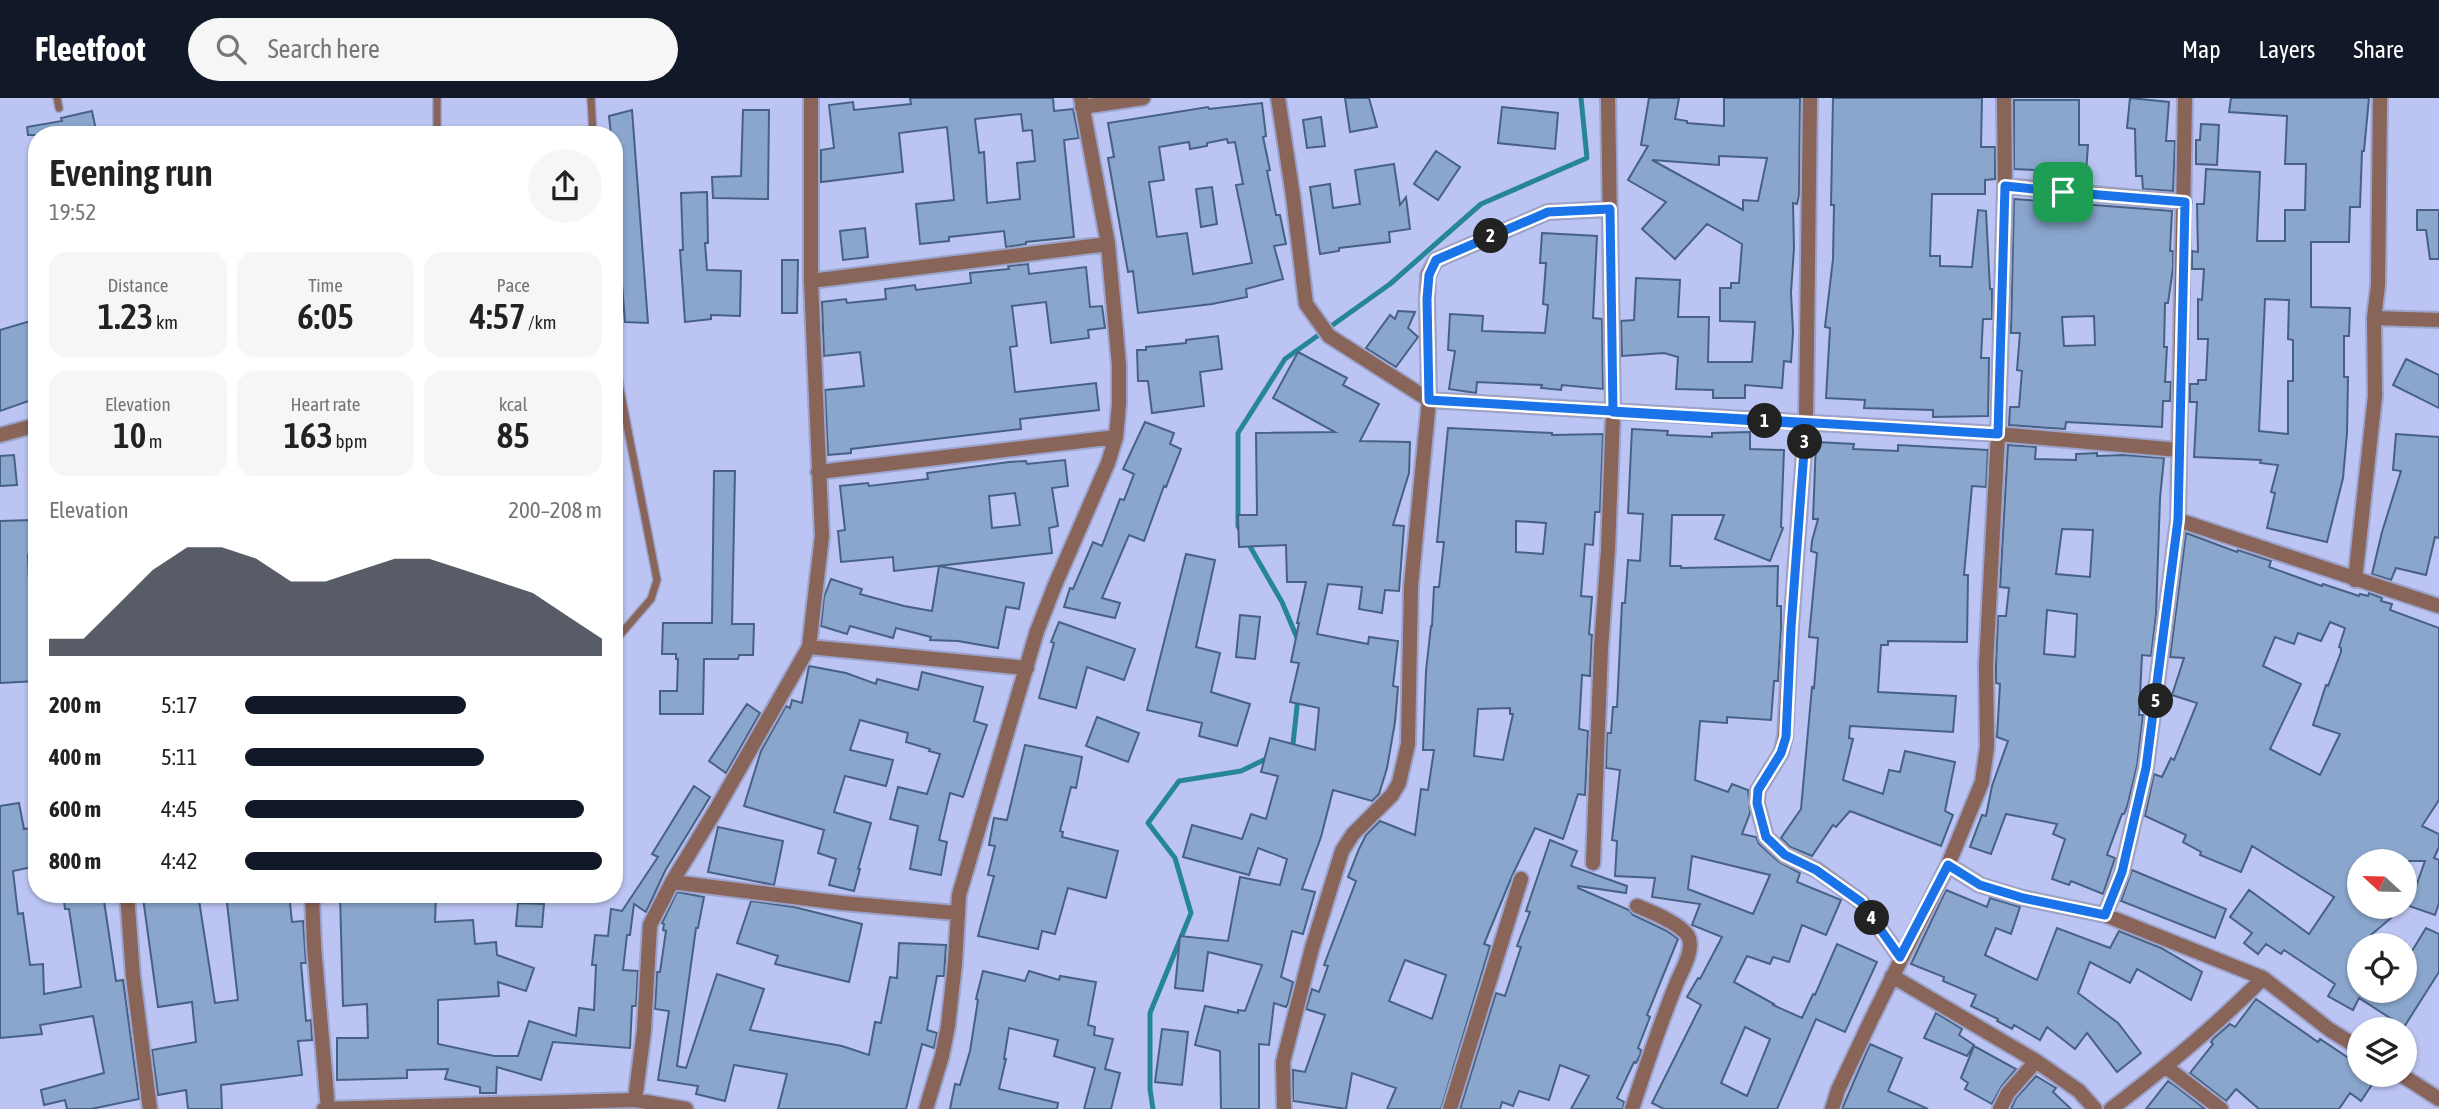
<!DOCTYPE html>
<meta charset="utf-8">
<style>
body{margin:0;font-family:"Asap Condensed",sans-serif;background:#f6f6f6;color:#222;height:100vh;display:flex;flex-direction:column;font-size:26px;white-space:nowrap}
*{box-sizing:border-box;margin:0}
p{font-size:23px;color:#767676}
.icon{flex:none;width:38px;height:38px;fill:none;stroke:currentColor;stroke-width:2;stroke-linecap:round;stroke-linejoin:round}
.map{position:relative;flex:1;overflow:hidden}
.details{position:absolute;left:28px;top:28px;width:595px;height:777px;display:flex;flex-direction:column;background:#fff;border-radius:28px;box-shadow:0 2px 5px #0004}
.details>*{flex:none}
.needle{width:46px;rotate:292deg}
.fabs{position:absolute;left:2347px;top:751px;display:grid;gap:14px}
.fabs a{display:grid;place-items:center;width:70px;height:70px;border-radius:50%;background:#fff;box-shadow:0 2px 5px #0004;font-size:35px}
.pin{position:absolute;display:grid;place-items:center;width:60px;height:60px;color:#fff;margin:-30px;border-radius:14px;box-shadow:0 4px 10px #0006}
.km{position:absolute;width:35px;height:35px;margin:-18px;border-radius:50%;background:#222;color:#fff;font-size:19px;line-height:35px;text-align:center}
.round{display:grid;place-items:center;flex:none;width:74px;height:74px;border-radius:37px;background:#f6f6f6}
.overview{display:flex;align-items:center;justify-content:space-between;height:119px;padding:0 21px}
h1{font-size:38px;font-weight:600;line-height:52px}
.stats{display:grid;grid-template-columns:repeat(3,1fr);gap:10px;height:119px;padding:7px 21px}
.stats div{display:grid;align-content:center;border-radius:18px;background:#f6f6f6;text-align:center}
.stats b{font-size:35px;font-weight:600}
.stats small{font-size:19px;font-weight:400}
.stats p{font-size:19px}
.chart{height:196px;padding:14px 21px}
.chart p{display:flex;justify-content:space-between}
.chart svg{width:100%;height:126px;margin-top:7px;fill:#111827;opacity:.7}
ul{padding:0 21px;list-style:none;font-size:23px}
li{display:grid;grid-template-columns:112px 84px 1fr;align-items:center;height:52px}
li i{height:18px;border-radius:9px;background:#111827}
header{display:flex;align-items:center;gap:42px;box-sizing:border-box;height:98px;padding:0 35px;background:#111827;color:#fff}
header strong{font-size:33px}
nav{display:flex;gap:38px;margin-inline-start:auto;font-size:24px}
.search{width:490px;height:63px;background:#f6f6f6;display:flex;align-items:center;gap:18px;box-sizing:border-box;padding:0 24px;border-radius:38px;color:#767676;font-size:26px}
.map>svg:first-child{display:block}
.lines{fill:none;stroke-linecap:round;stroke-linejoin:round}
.stream{stroke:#27859a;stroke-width:5}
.building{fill:#8aa6cd;stroke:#476184;stroke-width:2;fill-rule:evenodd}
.lane-casing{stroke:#9ca3cb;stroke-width:10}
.street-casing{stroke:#9ca3cb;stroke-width:18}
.lane{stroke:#886459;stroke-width:7}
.street{stroke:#886459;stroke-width:14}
.route-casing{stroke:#fff;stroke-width:14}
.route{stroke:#1a73e8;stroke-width:9}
</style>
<header>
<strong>Fleetfoot</strong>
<div class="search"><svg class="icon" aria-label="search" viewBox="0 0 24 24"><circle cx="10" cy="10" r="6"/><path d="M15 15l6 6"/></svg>Search here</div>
<nav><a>Map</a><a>Layers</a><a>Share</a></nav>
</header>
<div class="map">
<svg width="2439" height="1011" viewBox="0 0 2439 1011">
<rect width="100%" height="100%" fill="#bbc4f2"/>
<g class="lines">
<path class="stream" d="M1242,434L1238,428V335L1285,261L1390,186L1481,106L1587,60L1581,0
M1248,445L1282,504L1298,542
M1288,649L1293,646L1298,599
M1153,1011L1150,991V915L1191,815L1175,760L1148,725L1179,683L1241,673L1270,659"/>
</g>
<path class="building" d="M910,0H1053L1054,13L1073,11L1079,40L1064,42L1074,139L1026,144V146L1006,149L1004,133L949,139V143L920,146L916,106L954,102L947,29L899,35L903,74L821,84V52L834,50L829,7L853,4L854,12L911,6ZM1021,16L1023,33L1032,32L1035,63L1017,65L1020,101L987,105L984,54L979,55L975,21Z
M1345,0H1369L1377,29L1350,34Z
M1649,0H1679L1675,21L1687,23V25L1724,28V0H1800L1799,97L1797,106L1793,105L1794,150L1791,195L1793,234L1791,264L1784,263L1782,290L1745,287V300H1713V292L1676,291L1678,259L1664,255L1622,258L1621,223L1634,222L1636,180L1680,182L1678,219H1709L1708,264H1752L1755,224L1720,223V190H1731V185H1739L1742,146L1707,126L1675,161L1642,131L1666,104L1628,82L1648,48L1641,47ZM1719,58L1767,60L1758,103L1743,102V112L1652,62L1719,67Z
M1833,0H1982L1981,49H1995V81L1985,82V96H1932L1930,158H1940V168L1972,169L1978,112L1986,113L1990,191H1992V221H1983L1981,260H1989L1988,318L1933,319V312L1864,310L1865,302L1826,300L1830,230L1825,229L1833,161L1834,107H1831Z
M2130,0L2169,4L2166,43H2175L2173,93L2143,91L2142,78H2136L2135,31L2127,30Z
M2231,0H2369L2364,53H2362L2360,109H2350L2349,144H2311V209L2350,210L2349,238H2344V279H2348L2347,335L2343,380L2327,444L2267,430L2275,395L2271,394L2278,367L2260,365L2261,362L2194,359L2197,304H2190V286H2198V282H2206L2208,241H2198V201L2202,202L2204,171H2192V153L2198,154L2197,106H2204L2206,71L2260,74L2257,143H2285V112H2305L2306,66H2285L2287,18L2229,14ZM2265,201L2289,202L2288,241L2293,242V283H2288V336L2259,333Z
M2014,2H2079V47H2088L2086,75L2014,71Z
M1262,5L1266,38L1263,39L1270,72L1267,73L1276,117H1280L1286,146L1274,148L1283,181L1246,191L1247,199L1212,206L1138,215L1133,173L1128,174L1108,60L1114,59L1108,25L1208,9L1209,11ZM1227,41L1228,45L1235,44L1243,86L1236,87L1252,165L1193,176L1187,135L1157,139L1149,84L1164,82L1159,49L1189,44L1190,51L1207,48V45Z
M1502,9L1558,15L1555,51L1498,45Z
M632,12L648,225L625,224L614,85V37H611L609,18Z
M743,12H769L768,101L713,100L712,79L741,78Z
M92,13L97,37H28L27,29L62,23L61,20Z
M1321,19L1325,48L1307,50L1303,22Z
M2201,26L2219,27L2217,67L2196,66V42H2200Z
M1436,53L1460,69L1438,102L1414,86Z
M1394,66L1400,107L1406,99L1410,131L1389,134L1390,144L1339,150V153L1320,156L1310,89L1330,86L1333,110L1360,106L1355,72Z
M1212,89L1217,126L1201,129L1196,91Z
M707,94L708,145H705L707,172L741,173L740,218L711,217V221L685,224L680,152H683L681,95Z
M2014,101L2172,113L2170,153H2173V170L2168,205H2165L2164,249H2167L2165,284H2171L2170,303H2163L2162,329L2066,324L2065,331L2009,327L2010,309H2019L2022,273L2017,272L2020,235H2011ZM2094,218L2095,247L2064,248L2062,219Z
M2417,112H2439V161H2430L2426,132H2417Z
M865,130L868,159L843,162L840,133Z
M1542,135L1597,138L1593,220L1602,221L1603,291L1562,287L1561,292L1541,290L1542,287L1477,284L1476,295L1449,291L1455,253L1448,252L1450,216L1483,218L1482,233L1545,235L1548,207L1543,206L1546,165H1540Z
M782,162H798L797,215H782Z
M1028,166L1029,176L1086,169L1090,209L1102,208L1105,230L1088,232L1089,240L1051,245L1046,204L1012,208L1017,248L1010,249L1015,294L1096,285L1099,312L1020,321L1021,331L851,351V355L828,357L825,292L864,288L860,254L824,258L822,204L846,201L847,205L886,201L885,191L915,187L916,192L971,185L970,175L1009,171L1008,168Z
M1398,213L1415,214L1408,230L1418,239L1396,269L1366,250L1390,217L1395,221Z
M37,221V300L0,313V232Z
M1218,238L1222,271L1200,274L1204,308L1152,315L1148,283H1138L1137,252H1146V249L1186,245V242Z
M1298,254L1347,280L1343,287L1379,306L1360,343L1410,344L1409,375L1393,427L1404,428L1399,493L1385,492L1382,515L1359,511L1362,489L1328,486L1317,536L1368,546L1369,539L1398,543L1393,588L1398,589L1395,624L1387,670L1379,696L1372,703L1333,692L1321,739L1302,791L1315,794L1303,836L1292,833L1281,879L1293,884L1288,905L1286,909L1274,905L1269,947L1259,946V1011H1221L1220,953L1195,947L1205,908L1238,915V912L1245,913L1262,867L1208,854L1203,893L1175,890L1180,838L1228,843L1240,779L1280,787L1287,761L1258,750L1249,777L1183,759L1192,727L1242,741L1251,716L1266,721L1278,678L1261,674L1270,640L1315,652L1319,610L1290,604L1299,565L1291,564L1299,525H1297L1306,484H1287L1286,447L1239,449L1238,417H1257L1256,335L1335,334L1273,300Z
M2406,261L2439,277V310L2393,287Z
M1145,324L1174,335L1170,346L1181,351L1166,389L1164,388L1144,443L1129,437L1102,500L1120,505L1115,520L1064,509L1070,490L1073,491L1093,444L1102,448L1120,401L1124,402L1134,376L1123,371Z
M1448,330L1552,335V337L1603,336L1600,414H1595L1593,447L1585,446L1581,498L1592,499L1589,536L1592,537L1590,578L1582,577L1579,631L1588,633L1585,697L1578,696L1563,741L1535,730L1512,778L1484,846L1490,848L1441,1011H1387L1396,990L1352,975L1346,1011L1293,1003V972L1305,974L1325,917L1306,911L1312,891L1319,894L1328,868L1324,867L1356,783L1348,779L1359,751L1366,737L1380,723L1415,737L1421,691L1428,692L1434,652H1423L1426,573L1431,528H1432L1434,489H1439L1444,444H1437ZM1516,423L1546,425L1543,456L1516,454ZM1510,610V616H1513L1503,662L1474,658L1478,611ZM1405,862L1446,877L1432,921L1389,903Z
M1632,331L1668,333L1667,337L1712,339V335L1750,334V351L1784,352L1781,429L1783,430L1770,463L1715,441L1724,417H1672L1670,468H1681V470L1778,468L1777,508H1781V531L1778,583H1774L1771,622L1727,619V625L1700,623L1695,682L1728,694L1732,686L1748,692L1750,715L1742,736L1756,739L1759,746L1779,764L1800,775L1797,784L1841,802L1826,837L1802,827L1789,864L1773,859L1770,866L1747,858L1734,884L1774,906L1773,907L1802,920L1813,896L1815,897L1837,846L1877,864L1845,934L1816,921L1777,1011H1664L1652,1005L1701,907L1687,899L1698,880L1700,881L1722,839L1692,827L1700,806L1652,799L1655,780L1615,778L1617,743L1612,742L1620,672L1606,670L1607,635H1611L1613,609H1617L1622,505H1625L1628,462L1640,463L1643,416L1628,415ZM1692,758L1770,777L1753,816L1688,791ZM1745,929L1770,941L1747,998L1721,985Z
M2396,336L2439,339V440L2435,439L2426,477L2396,470L2391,482L2372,476L2382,434L2401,373L2393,372Z
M1816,344L1854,346L1853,351L1898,353V347L1988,352L1986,389L1972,388L1964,477H1968L1967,544L1888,543V547H1881L1878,594L1956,598L1953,634L1850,628L1849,640L1853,641L1843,682L1883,696L1889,672L1900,674L1905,653L1955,664L1945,713L1953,717L1941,748L1850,713L1836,729L1833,727L1812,758L1790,749L1781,740L1801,711L1812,589L1814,590L1818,540L1809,539L1817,455L1811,453L1812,443L1818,421H1813Z
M2008,347L2036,349L2035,361L2076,362V356L2097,355V358L2124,357L2164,360L2160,400L2156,517L2151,558L2142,557L2139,617H2143L2137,668L2127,709L2124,716H2122L2107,757L2115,760L2103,796L2071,783L2069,787L2052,781L2065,741L2053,736L2057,726L2006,716L1991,756L1970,749L1982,717L1986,718L1992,688L2008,643L1997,639L2000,586L1996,585V567L1998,518H2006L2009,490L2000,489ZM2062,431L2093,432L2090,479L2056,476ZM2047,512L2077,516L2075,559L2044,556Z
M14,357L17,387L0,388V358Z
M1065,362L1068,388L1052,390L1058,428L1049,430L1052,455L894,473L893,459L841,464L838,433L845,432L840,388L868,385L869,388L928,381L927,375L1009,364L1026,363L1027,366ZM1015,395L1020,427L992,430L989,398Z
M714,373H735L732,526H754L753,557H739L738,561H704L703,616H660V593H677L678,561H676V556H662L663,525H712Z
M31,422L32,457H28L30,506H37V583L0,585V423Z
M2186,435L2237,454L2238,452L2271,463L2269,469L2322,488L2323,486L2359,498L2360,496L2368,498L2369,495L2382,500L2381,503L2392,506L2390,512L2439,530V702L2422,728L2439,736V749L2434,760L2439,762V805L2435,817L2409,808L2425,763H2359V808H2381L2391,820L2371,837L2384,847H2359V892H2404V866L2426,830L2439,836V874L2404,929L2359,900L2353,912L2328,898L2335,886L2284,852L2281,856L2266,846L2258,856L2244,845L2252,835L2230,819L2249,792L2309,836L2334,799L2252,748L2241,774L2200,757L2201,754L2183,744L2186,737L2145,718L2154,676L2162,679L2171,660L2174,662L2197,605L2172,597L2184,560L2170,559ZM2330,524L2345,530L2339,549L2341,550V554L2328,588L2326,587L2313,627L2340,636L2320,677L2270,651L2301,586L2263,568L2275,539L2294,546L2298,535L2321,543Z
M1186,456L1215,462L1196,549L1220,555L1211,594L1250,606L1237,648L1199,638L1202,625L1147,612Z
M939,468L1024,485L1019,511L1006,509L998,550L958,543L930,542L931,539L896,530L893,540L850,528L847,536L821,528L824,499L831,481L862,491L860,496L904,508L932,513Z
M1240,517L1260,519L1255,561L1236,559Z
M1059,524L1135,551L1124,582L1087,569L1076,610L1039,600L1054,545L1051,544Z
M809,568L846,575L876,586L877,581L918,592L922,574L983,589L974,623L987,627L963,699L950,695L939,742L947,744L941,777L910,771L918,728L890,721L898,689L927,696L940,656L929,653L930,651L906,644L908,635L860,622L850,652L893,662L886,688L845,678L834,714L871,725L858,771H860L854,793L829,787L836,761L818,755L824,732L744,708L761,653L786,608L790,610L792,602L802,605Z
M747,606L760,615L726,675L709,663Z
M1097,619L1139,635L1128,664L1086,648Z
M1025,647L1082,659L1076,690L1071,689L1060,733L1063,734L1062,739L1118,753L1106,800L1068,790L1055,836L1042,833L1038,851L978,838L994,778L988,777L995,748L989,747L994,720L1007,722Z
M694,688L710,699L665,773L646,814L634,806L630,837H627L623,872L638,873L636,908H632L630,950L553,944L541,982L497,969L496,995H480V989L445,981L448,971L407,972V980L337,982V940H368L367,906L343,908L340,796H436L435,824L473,822L475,846L496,844L497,857L534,870L526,893L498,884L499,898L438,902V946L494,958H518L529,923L576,938L579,910L594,912L596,867H592L595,837L608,838L611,811L622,813L658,759L652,756Z
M19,705L24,731L37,729V768L13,773L18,816L23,815L30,867L43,866L44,896L81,889L69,811H65L63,796H103L116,883L123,882L139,1001L91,1011H67L65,1002L44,1007L41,992L104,975L93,918L40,927L42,936L0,940V708Z
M718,729L783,743L774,787L708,774Z
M1550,742L1577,753L1571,768L1627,788L1626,795L1578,788V790L1629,812L1633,817L1667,833L1678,841L1647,917L1650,919L1638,950L1641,952L1640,957L1636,965L1634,964L1617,1000L1624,1004L1623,1011H1571L1589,978L1560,967L1549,1002L1519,993L1513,1008L1502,1004L1500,1011H1460L1496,895L1505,898L1521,849L1517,848L1530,814L1526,813Z
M2132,772L2226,811L2215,840L2121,803Z
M1946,792L1987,809L1990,800L2020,809L2011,836L1996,830L1985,857L2037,882L2057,830L2110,850L2119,833L2161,850L2202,874L2191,902L2137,871L2130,885L2090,864L2078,895L2118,925L2141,955L2117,974L2087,935L2075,951L2047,929L2040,942L2014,927L2012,931L1997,923L1998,921L1971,908L1976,897L1943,883L1944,879L1911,866Z
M677,794L704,799L698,830H696L677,968L686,970L717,876L764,891L750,932L842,948L869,957L875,924L881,925L890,879L897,880L899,845L946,847L944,878H937L927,932L937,935L934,950L922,946L906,1011H778L787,976L734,967L725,1003L696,996L698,988L658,982L669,913L655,911L657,874H660L666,833L663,832L664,826L662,825Z
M167,796H198L215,905L238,902L226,796H289L292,824L303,823L306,865H301L306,923L311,922L312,942L298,943L302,977L221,987L222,1011H188L186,992L158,997L152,952L196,944L192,904L158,909L143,800Z
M751,803L794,809L862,826L849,884L775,866L778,858L737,845Z
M518,805L544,806L542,829L516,828Z
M983,873L1025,883L1029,873L1059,882L1060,878L1096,884L1088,927L1095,929L1094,937L1113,941L1105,971L1120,975L1111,1011H1084L1095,970L1054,958L1058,942L1009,930L1004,961H1006L999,991L1058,1005L1057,1011H950L955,986L960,987L970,953L978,902L976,901Z
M2256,901L2318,944L2320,941L2359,967V976H2379L2361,1003L2350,995L2339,1011H2259L2236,991L2226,1003L2190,975L2213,946L2211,944L2214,940L2230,926L2235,929Z
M1936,915L1962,931L1959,937L1974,947L1967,958L1924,940Z
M1162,931L1188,934L1182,987L1155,984Z
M1870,946L1902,960L1888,993L1928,1011H1842Z
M1974,948L2016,971L2001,989L1992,1006L1965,991L1968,985L1961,980Z
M2036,978L2056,990L2053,994L2071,1011H2011L2016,1000Z
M2168,983L2178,990L2205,1011H2146Z"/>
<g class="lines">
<defs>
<path id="lane" d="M57,0L59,10
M591,0L593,37
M437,37V0
M614,260L657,482L651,501L614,544"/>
<path id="street" d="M1278,0L1293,98L1306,206L1329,238L1429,302L1998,336L2179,352
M1810,0L1806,325L1791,530L1785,639L1781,655L1758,692L1757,705L1766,739L1785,757L1817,772L1861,804L1900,859
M1082,9L1143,0
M2005,88L2184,104
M811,183L1108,146
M2374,220L2439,222
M0,337L37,327
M818,374L1116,339
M2178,422L2439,508
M2355,482L2375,298L2374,220L2378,187L2380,0
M809,549L1027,570
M1593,765L1601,550L1608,452L1613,315L1608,0
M1948,767L1980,787L2023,800L2105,817L2263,880L2330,932L2359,950
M672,784L842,805L956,815
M127,796L133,878L150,1011
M312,796L314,848L328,1011
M2105,817L2122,774L2146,670L2178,422L2185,0
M1892,878L2036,963L2079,993L2095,1011
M2166,969L2221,1011
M2400,976L2439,1001
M635,1002L644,932L650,827L672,784L717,710L809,549L822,438L811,183V0
M324,1011L635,1002L686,1011
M926,1011L942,958L948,928L955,865L959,797L1037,533L1055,487L1108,365L1116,339L1119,306V267L1108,146L1081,0
M1284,1011L1283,964L1312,850L1342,753L1353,736L1392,697L1399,685L1408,646L1411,488L1429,302L1427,201L1428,177L1436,162L1548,114L1610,111
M1450,1011L1521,781
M1632,1011C1646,968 1660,926 1677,884C1682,872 1695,851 1688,838C1680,825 1651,814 1637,808
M1832,1011L1838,992L1871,922L1948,767L1982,684L1987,649L1986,567L1998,336L2005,88L2004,0
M2000,1011L2008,995L2036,963
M2111,1011C2165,970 2216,928 2263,880"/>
</defs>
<use href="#lane" class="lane-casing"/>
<use href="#street" class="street-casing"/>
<use href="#lane" class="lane"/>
<use href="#street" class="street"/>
</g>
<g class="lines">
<defs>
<path id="route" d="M2063,94L2005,88L1998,336L1429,302L1427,201L1429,177L1436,162L1548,114L1610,111L1613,314L1806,326L1791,530L1786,639L1781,655L1758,692L1757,705L1766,739L1785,757L1816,772L1861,804L1900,859L1948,767L1980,787L2023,800L2105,817L2122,774L2146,670L2178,422L2185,104L2063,94"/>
</defs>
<use href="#route" class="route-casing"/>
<use href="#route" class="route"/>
</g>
</svg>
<div class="fabs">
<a><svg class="needle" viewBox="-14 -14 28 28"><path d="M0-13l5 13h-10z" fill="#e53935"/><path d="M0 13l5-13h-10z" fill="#767676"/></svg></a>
<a><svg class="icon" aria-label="locate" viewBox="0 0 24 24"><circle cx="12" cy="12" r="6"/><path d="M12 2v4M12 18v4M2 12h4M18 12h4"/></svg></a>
<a><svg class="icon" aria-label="layers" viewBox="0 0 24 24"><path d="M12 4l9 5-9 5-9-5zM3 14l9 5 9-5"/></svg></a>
</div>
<div class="pin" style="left:2063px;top:94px;background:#1e9e55"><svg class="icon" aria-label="arrive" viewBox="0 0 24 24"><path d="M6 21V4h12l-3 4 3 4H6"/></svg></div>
<b class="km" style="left:1765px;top:323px">1</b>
<b class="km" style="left:1491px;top:138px">2</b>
<b class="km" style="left:1805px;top:344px">3</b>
<b class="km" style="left:1872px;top:820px">4</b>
<b class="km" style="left:2156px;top:603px">5</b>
<section class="details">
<div class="overview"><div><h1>Evening run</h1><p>19:52</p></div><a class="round"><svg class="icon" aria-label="share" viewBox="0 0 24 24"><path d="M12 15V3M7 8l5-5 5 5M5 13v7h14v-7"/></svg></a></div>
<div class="stats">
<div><p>Distance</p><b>1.23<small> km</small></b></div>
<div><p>Time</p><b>6:05</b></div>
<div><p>Pace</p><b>4:57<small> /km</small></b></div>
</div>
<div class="stats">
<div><p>Elevation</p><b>10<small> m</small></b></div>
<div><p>Heart rate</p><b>163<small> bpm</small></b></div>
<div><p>kcal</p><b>85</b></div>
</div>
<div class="chart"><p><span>Elevation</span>200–208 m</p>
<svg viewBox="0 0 160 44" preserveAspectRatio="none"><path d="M0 44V38L10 38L20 26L30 14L40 6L50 6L60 10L70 18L80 18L90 14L100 10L110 10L120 14L130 18L140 22L150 30L160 38V44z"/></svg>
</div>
<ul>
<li><b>200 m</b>5:17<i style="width:62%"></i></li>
<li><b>400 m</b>5:11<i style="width:67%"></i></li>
<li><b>600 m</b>4:45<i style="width:95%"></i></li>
<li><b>800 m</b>4:42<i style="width:100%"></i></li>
</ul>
</section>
</div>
